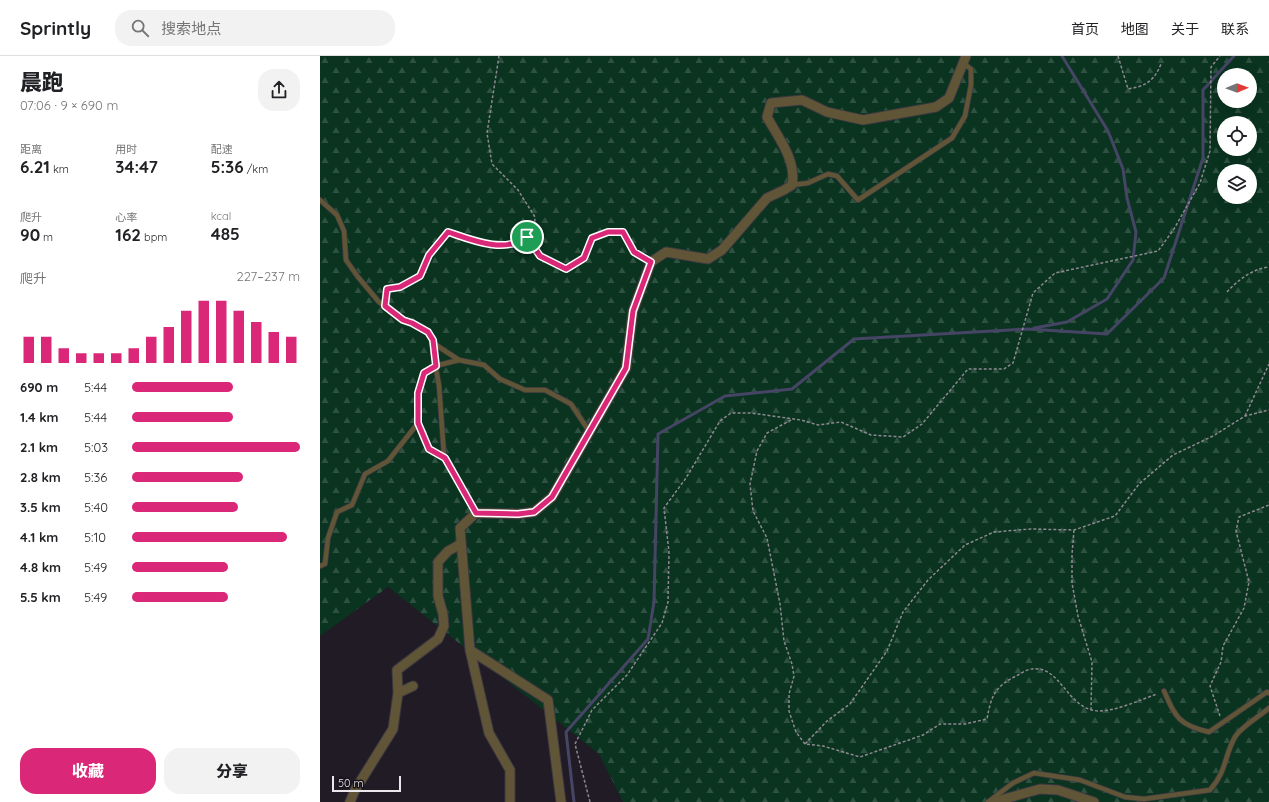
<!DOCTYPE html>
<html lang="zh">
<meta charset="utf-8">
<style>
body{margin:0;font-family:Quicksand,"Noto Sans SC",sans-serif;background:#f2f2f2;color:#202124;height:100vh;display:flex;flex-direction:column;font-size:15px;white-space:nowrap}
*{box-sizing:border-box;margin:0}
p{font-size:13px;color:#757577}
.icon{flex:none;width:22px;height:22px;fill:none;stroke:currentColor;stroke-width:2;stroke-linecap:round;stroke-linejoin:round}
.map{position:relative;flex:1;overflow:hidden}
.panel{display:flex;flex-direction:column;background:#fff;width:320px}
.panel>*{flex:none}
.needle{width:26px;rotate:89deg}
.buttons{position:absolute;left:897px;top:12px;display:grid;gap:8px}
.buttons a{display:grid;place-items:center;width:40px;height:40px;border-radius:50%;background:#fff;box-shadow:0 4px 16px #0002;font-size:20px}
.scale{position:absolute;left:12px;bottom:10px;width:69px;box-sizing:border-box;padding-left:4px;border:2px solid #ebe7ed;border-top:0;font-size:11px;line-height:14px;white-space:nowrap;color:#ebe7ed;-webkit-text-stroke:3px #17121b;paint-order:stroke}
.pin{position:absolute;display:grid;place-items:center;width:34px;height:34px;color:#fff;margin:-17px;border:2px solid #fff;border-radius:50%;box-shadow:0 1px 4px #0007}
.round{display:grid;place-items:center;flex:none;width:42px;height:42px;border-radius:16px;background:#f2f2f2}
.head{display:flex;align-items:center;justify-content:space-between;height:68px;padding:0 20px}
h1{font-size:22px;font-weight:800;line-height:30px}
.stats{display:grid;grid-template-columns:repeat(3,1fr);gap:6px;height:68px;padding:4px 20px}
.stats div{display:grid;align-content:center}
.stats b{font-size:17px;font-weight:800}
.stats small{font-size:11px;font-weight:400}
.stats p{font-size:11px}
.chart{height:112px;padding:8px 20px}
.chart p{display:flex;justify-content:space-between}
.chart svg{width:100%;height:72px;margin-top:4px;stroke:#db2777;stroke-width:6}
.cta{display:flex;gap:8px;margin-top:auto;padding:8px 20px}
.cta a{flex:1;height:46px;border-radius:16px;background:#db2777;color:#fff;font-size:16px;font-weight:800;line-height:46px;text-align:center}
.cta a+a{background:#f2f2f2;color:#202124}
ul{padding:0 20px;list-style:none;font-size:13px}
li{display:grid;grid-template-columns:64px 48px 1fr;align-items:center;height:30px}
li i{height:10px;border-radius:5px;background:#db2777}
header{display:flex;align-items:center;gap:24px;box-sizing:border-box;height:56px;padding:0 20px;background:#fff;border-bottom:1px solid #e0e0e0}
header strong{font-size:19px}
nav{display:flex;gap:22px;margin-inline-start:auto;font-size:14px}
.search{width:280px;height:36px;background:#f2f2f2;display:flex;align-items:center;gap:10px;box-sizing:border-box;padding:0 14px;border-radius:16px;color:#757577;font-size:15px}
main{display:flex;flex:1;min-height:0}
.map>svg:first-child{display:block}
.forest{fill:url(#forest-firs);fill-rule:evenodd}
.lines{fill:none;stroke-linecap:round;stroke-linejoin:round}
.stream{stroke:#464565;stroke-width:3}
.service-casing{stroke:#3c3840;stroke-width:6}
.minor-casing{stroke:#3c3840;stroke-width:11}
.path{stroke:#8e8991;stroke-width:1.5;stroke-dasharray:3 2;stroke-linecap:butt}
.service{stroke:#605537;stroke-width:4.5}
.minor{stroke:#605537;stroke-width:9}
.route-casing{stroke:#fff;stroke-width:8}
.route{stroke:#db2777;stroke-width:5}
</style>
<header>
<strong>Sprintly</strong>
<div class="search"><svg class="icon" aria-label="search" viewBox="0 0 24 24"><circle cx="10" cy="10" r="6"/><path d="M15 15l6 6"/></svg>搜索地点</div>
<nav><a>首页</a><a>地图</a><a>关于</a><a>联系</a></nav>
</header>
<main>
<section class="panel">
<div class="head"><div><h1>晨跑</h1><p>07:06 · 9 × 690 m</p></div><a class="round"><svg class="icon" aria-label="share" viewBox="0 0 24 24"><path d="M12 15V3M7 8l5-5 5 5M5 13v7h14v-7"/></svg></a></div>
<div class="stats">
<div><p>距离</p><b>6.21<small> km</small></b></div>
<div><p>用时</p><b>34:47</b></div>
<div><p>配速</p><b>5:36<small> /km</small></b></div>
</div>
<div class="stats">
<div><p>爬升</p><b>90<small> m</small></b></div>
<div><p>心率</p><b>162<small> bpm</small></b></div>
<div><p>kcal</p><b>485</b></div>
</div>
<div class="chart"><p><span>爬升</span>227–237 m</p>
<svg viewBox="0 0 160 44" preserveAspectRatio="none"><path d="M5 44V28M15 44V28M25 44V35M35 44V38M45 44V38M55 44V38M65 44V35M75 44V28M85 44V22M95 44V12M105 44V6M115 44V6M125 44V12M135 44V19M145 44V25M155 44V28"/></svg>
</div>
<ul>
<li><b>690 m</b>5:44<i style="width:60%"></i></li>
<li><b>1.4 km</b>5:44<i style="width:60%"></i></li>
<li><b>2.1 km</b>5:03<i style="width:100%"></i></li>
<li><b>2.8 km</b>5:36<i style="width:66%"></i></li>
<li><b>3.5 km</b>5:40<i style="width:63%"></i></li>
<li><b>4.1 km</b>5:10<i style="width:92%"></i></li>
<li><b>4.8 km</b>5:49<i style="width:57%"></i></li>
<li><b>5.5 km</b>5:49<i style="width:57%"></i></li>
</ul>
<div class="cta"><a>收藏</a><a>分享</a></div>
</section>
<div class="map">
<svg width="949" height="746" viewBox="0 0 949 746">
<defs>
<pattern id="forest-firs" width="22" height="20" patternUnits="userSpaceOnUse"><rect width="22" height="20" fill="#0a3320"/><path d="M5 1l3.5 6h-7zM16 11l3.5 6h-7z" fill="#2e5141"/></pattern>
</defs>
<rect width="100%" height="100%" fill="#201b24"/>
<path class="forest" d="M0,0H949V746H303L279,698L68,531L0,580ZM904,19H930V45H904ZM904,67H930V93H904ZM904,115H930V141H904Z"/>
<g class="lines">
<path class="stream" d="M714,272L747,266L787,243L813,204L816,176L807,142L803,113L788,75L742,0
M254,746L246,676L328,583L334,546L338,378L405,340L472,333L534,283L708,273L787,278L844,222L883,102V34L914,0"/>
<defs>
<path id="service" d="M472,129L488,127L508,118L517,120L538,144L632,82L645,60L651,29V13L643,7
M0,144L17,159L24,175L26,204L38,221L59,246L83,264L92,267L108,276L113,284V297L119,329L124,399L156,457
M113,287L139,304
M125,402C120,399 112,396 109,392C92,371 97,341 104,317L115,310L139,304L164,309L180,323L205,334H225L251,348L269,375
M0,510L5,508L8,482L17,456L32,449L45,418L68,405L98,367
M844,635C856,662 859,669 889,676L947,636L949,637
M668,746L693,727L714,717L760,724L805,741L824,743L890,734C907,715 904,700 915,681C921,671 940,660 949,652"/>
<path id="minor" d="M150,594L228,644L241,746
M78,637L77,614L118,583L124,570L123,558L118,540V506L128,495L141,488
M30,746L35,734L73,673L78,637L93,630
M190,746V714L169,677L150,594L140,472L156,457L198,458L214,456L232,441L306,312L313,255L331,206L346,196L388,203L402,194L447,142L464,134L472,129C477,105 458,81 447,61L451,47L482,44L507,56L543,64L616,51L629,42L646,0
M673,746L720,733L738,734L774,746"/>
</defs>
<use href="#service" class="service-casing"/>
<use href="#minor" class="minor-casing"/>
<path class="path" d="M798,0L808,33C826,30 834,25 841,8
M207,181L220,201L246,213L264,202L272,182L288,176L303,175L314,196L324,202
M907,236C918,224 932,213 949,211
M66,243L67,233L80,231L100,220L109,199L128,176C151,183 174,193 199,186C204,185 210,179 214,176L215,161L198,134L172,108L167,77L179,0
M925,360L949,308
M471,364L447,377L437,395L430,428L433,455L447,482L460,548L464,585L472,608L474,620L469,638V655L476,676L485,688L503,690L540,701L603,679L620,668H645L667,663C671,641 674,631 696,620C700,618 707,613 712,613C741,609 747,654 779,655C796,655 820,644 837,638
M754,474L752,498V527L758,560L772,606L771,653
M900,660L890,630L901,606L903,590L924,552L929,526L916,475L919,461L949,449
M485,688L507,665L530,648L567,595L583,556L608,524L645,489L674,476L711,473L754,474L795,460L819,428L853,399L893,380L925,360L949,354
M270,746L255,688L272,654L307,619L342,567L348,546L349,496L344,452L366,422L400,365L411,357H431L481,364L498,369L521,366L551,379L583,381L602,368L648,313H684L693,307L713,237L735,217L838,195L854,173L880,127L890,95L891,11L900,0"/>
<use href="#service" class="service"/>
<use href="#minor" class="minor"/>
</g>
<g class="lines">
<defs>
<path id="route" d="M128,176C152,184 184,198 207,181L220,200L246,213L264,202L272,182L288,176H303L314,196L331,206L313,255L306,312L232,441L214,456L198,458L156,457L125,402L109,393L98,367V337L104,317L116,310L113,284L108,276L92,267L83,264L65,250L67,233L80,231L100,220L109,199Z"/>
</defs>
<use href="#route" class="route-casing"/>
<use href="#route" class="route"/>
</g>
</svg>
<div class="buttons">
<a><svg class="needle" viewBox="-14 -14 28 28"><path d="M0-13l5 13h-10z" fill="#e53935"/><path d="M0 13l5-13h-10z" fill="#757577"/></svg></a>
<a><svg class="icon" aria-label="locate" viewBox="0 0 24 24"><circle cx="12" cy="12" r="6"/><path d="M12 2v4M12 18v4M2 12h4M18 12h4"/></svg></a>
<a><svg class="icon" aria-label="layers" viewBox="0 0 24 24"><path d="M12 4l9 5-9 5-9-5zM3 14l9 5 9-5"/></svg></a>
</div>
<div class="scale">50 m</div>
<div class="pin" style="left:207px;top:181px;background:#1e9e55"><svg class="icon" aria-label="arrive" viewBox="0 0 24 24"><path d="M6 21V4h12l-3 4 3 4H6"/></svg></div>
</div>
</main>
